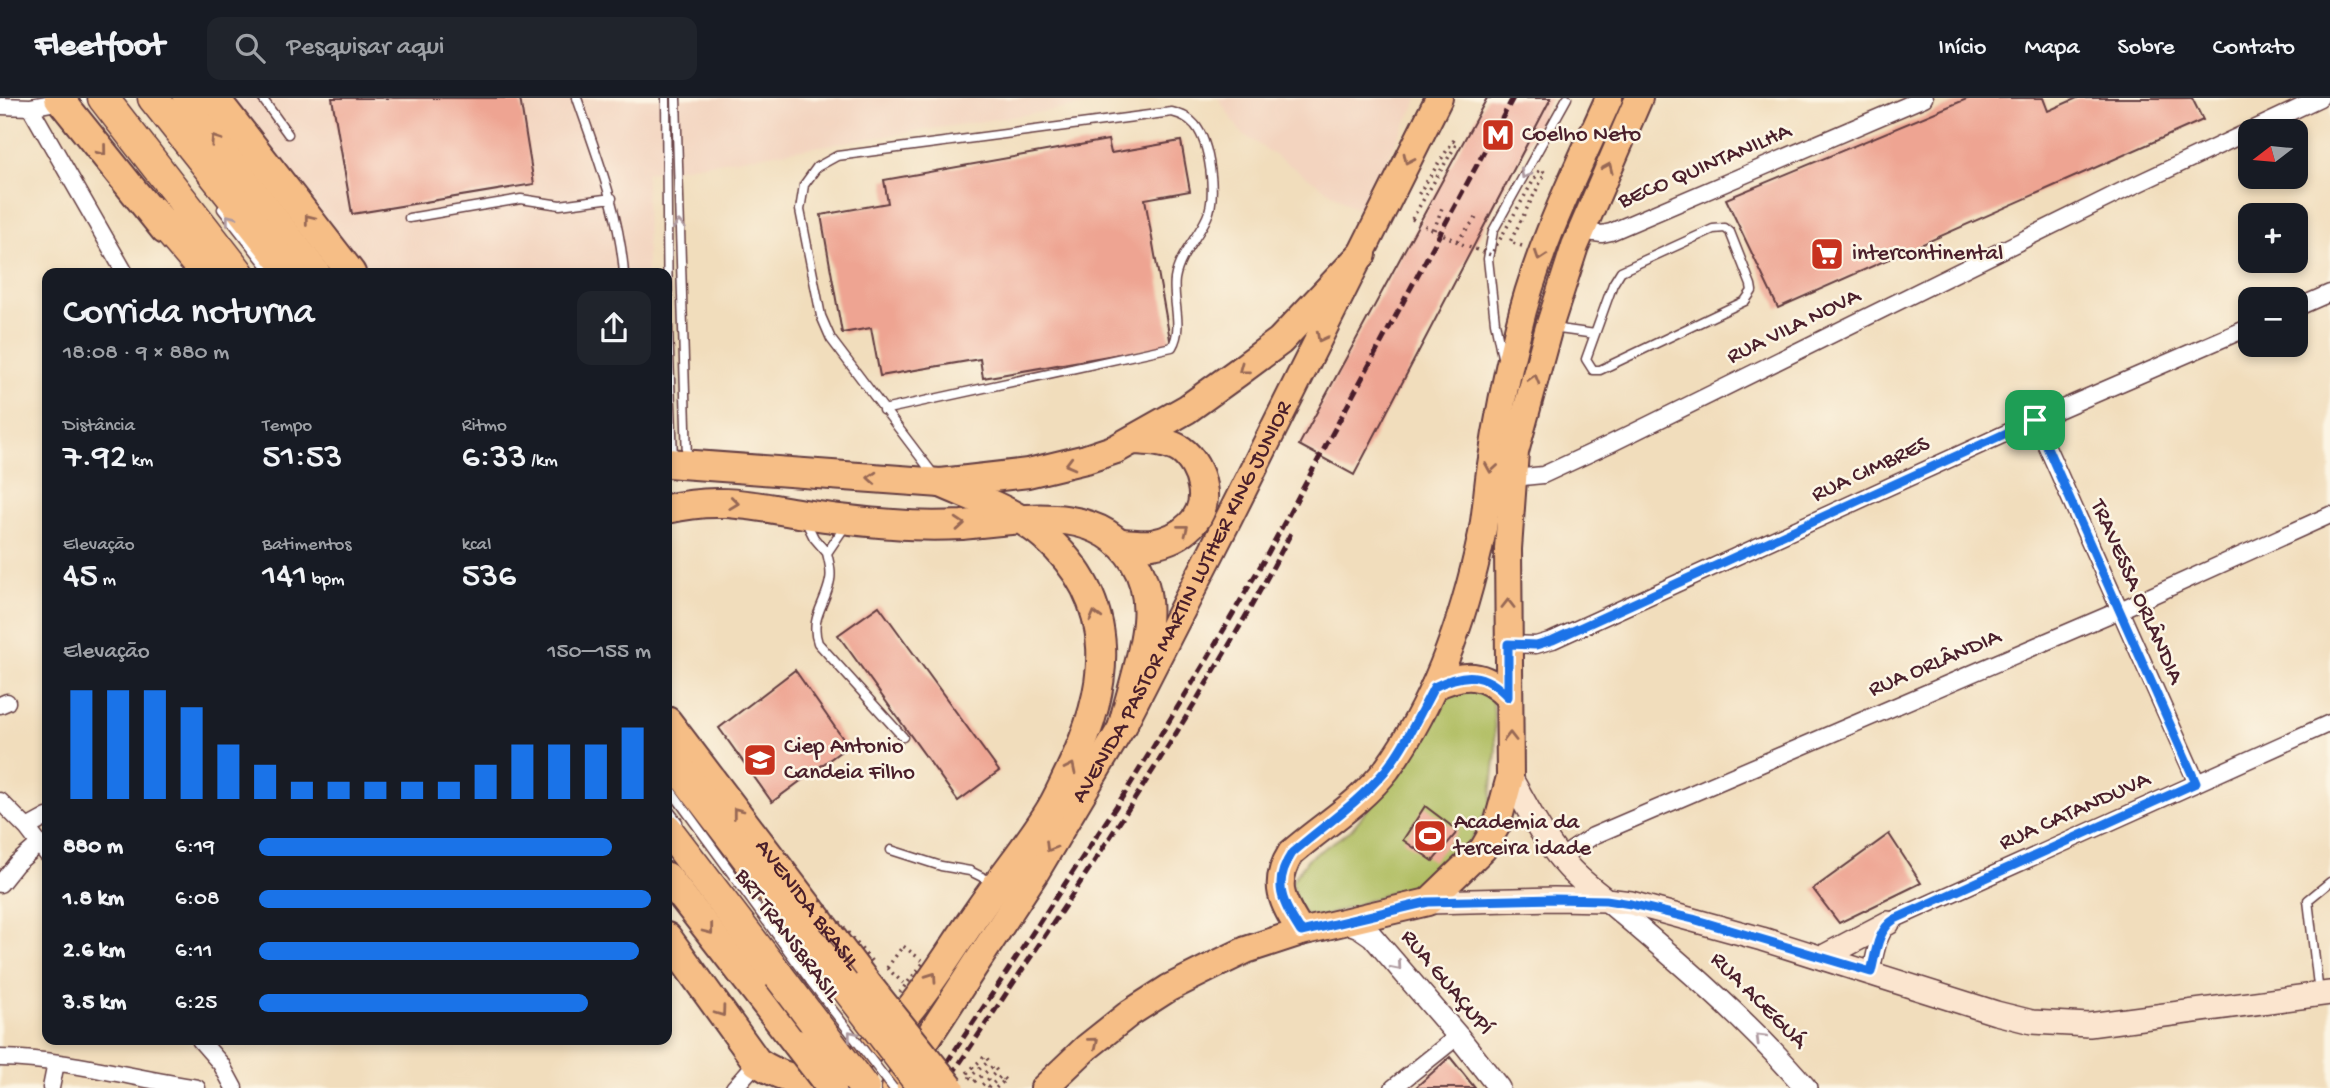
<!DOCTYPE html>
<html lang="pt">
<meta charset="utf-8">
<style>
body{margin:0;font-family:"Gochi Hand",sans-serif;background:#20242c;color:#f1f3f6;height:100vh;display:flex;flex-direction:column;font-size:26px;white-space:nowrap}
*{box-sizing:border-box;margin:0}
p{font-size:23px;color:#9ea1a6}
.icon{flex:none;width:38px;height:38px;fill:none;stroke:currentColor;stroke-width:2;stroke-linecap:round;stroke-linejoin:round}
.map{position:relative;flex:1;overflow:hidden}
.drawer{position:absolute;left:42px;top:170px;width:630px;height:777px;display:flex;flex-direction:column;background:#171b24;border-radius:14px;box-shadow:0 4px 10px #0003}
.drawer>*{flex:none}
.needle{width:46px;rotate:254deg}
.tools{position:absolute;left:2238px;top:21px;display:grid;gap:14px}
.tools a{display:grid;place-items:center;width:70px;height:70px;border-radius:14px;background:#171b24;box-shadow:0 4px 10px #0003;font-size:35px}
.pin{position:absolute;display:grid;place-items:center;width:60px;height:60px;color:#fff;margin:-30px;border-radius:14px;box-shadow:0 4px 10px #0006}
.round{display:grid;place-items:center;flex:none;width:74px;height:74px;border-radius:14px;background:#20242c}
.head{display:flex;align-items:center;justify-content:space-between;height:119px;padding:0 21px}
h1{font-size:38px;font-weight:600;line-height:52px}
.metrics{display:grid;grid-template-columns:repeat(3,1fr);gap:10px;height:119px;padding:7px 21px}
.metrics div{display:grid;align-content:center}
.metrics b{font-size:35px;font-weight:600}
.metrics small{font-size:19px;font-weight:400}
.metrics p{font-size:19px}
.chart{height:196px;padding:14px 21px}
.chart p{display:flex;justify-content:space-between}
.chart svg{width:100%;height:126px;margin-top:7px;stroke:#1a73e8;stroke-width:6}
ul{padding:0 21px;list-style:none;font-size:23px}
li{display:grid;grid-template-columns:112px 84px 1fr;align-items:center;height:52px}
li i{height:18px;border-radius:9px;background:#1a73e8}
header{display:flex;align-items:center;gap:42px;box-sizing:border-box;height:98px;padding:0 35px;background:#171b24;border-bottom:2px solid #363941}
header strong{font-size:33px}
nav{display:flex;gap:38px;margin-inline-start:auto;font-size:24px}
.search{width:490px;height:63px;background:#20242c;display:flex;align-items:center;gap:18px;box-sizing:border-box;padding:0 24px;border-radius:14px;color:#9ea1a6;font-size:26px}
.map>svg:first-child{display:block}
.built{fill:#f3d4bf}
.green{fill:#aebc5f;stroke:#7c6e45;stroke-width:2}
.building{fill:#eea492}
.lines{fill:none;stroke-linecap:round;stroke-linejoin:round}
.service-casing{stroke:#633c41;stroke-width:11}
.minor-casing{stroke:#633c41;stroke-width:19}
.tertiary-casing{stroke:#633c41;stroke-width:24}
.secondary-casing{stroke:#633c41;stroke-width:26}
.primary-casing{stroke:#633c41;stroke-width:30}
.trunk-casing{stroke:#633c41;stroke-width:32}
.motorway-casing{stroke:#633c41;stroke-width:33}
.path{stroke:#633c41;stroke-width:3.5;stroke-dasharray:2 5;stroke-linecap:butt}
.service{stroke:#fff;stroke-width:8}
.minor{stroke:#fff;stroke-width:16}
.tertiary{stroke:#fff;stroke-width:21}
.secondary{stroke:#fbe5cf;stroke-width:23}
.primary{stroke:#f6be86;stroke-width:26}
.trunk{stroke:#f6be86;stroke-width:28}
.motorway{stroke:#f6be86;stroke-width:30}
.rail{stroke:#4a1f2b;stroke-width:5;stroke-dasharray:10 5;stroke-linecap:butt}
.service-bridge-casing{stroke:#633c41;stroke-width:11;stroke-linecap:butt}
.trunk-bridge-casing{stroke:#633c41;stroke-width:32;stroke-linecap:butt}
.motorway-bridge-casing{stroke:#633c41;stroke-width:33;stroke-linecap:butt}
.path-bridge{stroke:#633c41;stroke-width:3.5;stroke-dasharray:2 5;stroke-linecap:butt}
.service-bridge{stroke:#fff;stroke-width:8}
.trunk-bridge{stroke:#f6be86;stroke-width:28}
.motorway-bridge{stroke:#f6be86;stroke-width:30}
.oneway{stroke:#976754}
.oneway2{stroke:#ae9aa0}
.route-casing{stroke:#fff;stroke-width:14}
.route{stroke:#1a73e8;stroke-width:9}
.labels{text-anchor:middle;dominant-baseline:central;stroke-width:5;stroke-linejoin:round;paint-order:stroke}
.poi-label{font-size:23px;fill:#4a1f2b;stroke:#fcf5e5;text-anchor:start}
.street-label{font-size:23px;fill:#4a1f2b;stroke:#fcf5e5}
</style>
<header>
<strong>Fleetfoot</strong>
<div class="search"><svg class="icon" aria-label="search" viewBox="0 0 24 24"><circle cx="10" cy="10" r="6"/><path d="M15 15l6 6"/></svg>Pesquisar aqui</div>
<nav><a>Início</a><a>Mapa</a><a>Sobre</a><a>Contato</a></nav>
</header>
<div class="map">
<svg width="2330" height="990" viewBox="0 0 2330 990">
<rect width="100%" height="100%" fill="#fcf5e5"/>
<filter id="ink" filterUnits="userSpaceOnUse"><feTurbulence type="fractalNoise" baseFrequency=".0143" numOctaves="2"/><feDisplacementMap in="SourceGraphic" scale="14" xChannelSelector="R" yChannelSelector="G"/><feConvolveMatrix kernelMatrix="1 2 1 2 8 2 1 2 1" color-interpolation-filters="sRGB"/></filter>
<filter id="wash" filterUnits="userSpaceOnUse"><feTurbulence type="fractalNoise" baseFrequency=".00686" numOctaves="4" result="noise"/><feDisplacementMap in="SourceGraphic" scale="28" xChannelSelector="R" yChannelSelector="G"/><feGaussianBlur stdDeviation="1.57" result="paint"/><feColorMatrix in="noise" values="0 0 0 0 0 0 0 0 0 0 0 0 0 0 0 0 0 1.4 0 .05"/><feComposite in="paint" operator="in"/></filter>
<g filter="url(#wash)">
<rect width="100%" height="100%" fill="#f1ddbc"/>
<path class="built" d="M225,0H1133L646,75L647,175H362Z
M1218,0H1419L1359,113L1241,35Z"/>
<path class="green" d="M1475,579L1493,603L1496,653L1490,707L1469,745L1452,767L1421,784L1322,819L1305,816L1295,802L1292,783L1308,761L1351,732L1402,669L1447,594Z"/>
<g id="blocks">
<path class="building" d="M332,0H520L534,86L352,116Z
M1487,0H1551L1354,377L1299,347Z
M1969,0H2043L2048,13L2077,0H2192L2203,22L1778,210L1726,101Z
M1108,42L1111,55L1181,43L1190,93L1145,101L1171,247L983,280L980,261L880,278L871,230L842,235L821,117L888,105L884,82Z
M879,508L999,673L958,703L838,537Z
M795,572L848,648L772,704L719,630Z
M1425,708L1458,733L1433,763L1403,742Z
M1889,736L1921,785L1839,825L1813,791Z
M1450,959L1475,990H1415Z"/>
</g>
</g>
<g filter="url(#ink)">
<use href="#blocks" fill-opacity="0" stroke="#633c41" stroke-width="2"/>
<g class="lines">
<defs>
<path id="service" d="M262,0L288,36
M577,0C597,58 619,113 624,175
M666,0L668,231L673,361
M676,0L687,361
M222,111L272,175
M409,120L521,101L560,107L612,100
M1552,230L1595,236L1586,261L1593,272H1600L1745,203L1752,193L1751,187L1730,134L1725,130L1713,131L1621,173L1613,186L1595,236
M1502,259L1495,224L1488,161L1493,133L1567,0
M883,312L1172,249C1184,229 1172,203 1175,181C1179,157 1197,141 1207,119C1217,98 1210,45 1195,27C1188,19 1182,17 1172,14L837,58L817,69L804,87L800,112L821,218L831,241L934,377
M806,424L814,440L827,455L846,427
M827,455C829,464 832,473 830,482C826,506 809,520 818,545L903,639
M667,687L811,884
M667,710L678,724
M891,752L941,768L970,773L994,785
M2319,896L2308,802L2330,784"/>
<path id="minor" d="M1,8L30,9L62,3
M30,9L125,175
M1580,133L1602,136L1611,134L1924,0
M2296,210L2330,195
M2035,322L2197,685
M1513,380L1543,377L1610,346L2122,93L2320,0
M1508,546L1536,547L1553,542L2035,322L2250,229
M0,607L7,604
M0,703L27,730L47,756
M27,730L47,719
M1560,760L1593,738L2120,512L2330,417
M0,786L16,766L39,746
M1871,874C1876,855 1877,832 1895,821L2330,625
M200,942L221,966L234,990
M0,960C67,961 131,980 197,990
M51,990L56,965
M734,990L757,964
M1393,990L1458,938"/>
<path id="tertiary" d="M1606,802C1676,861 1746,920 1806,990
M1346,824L1359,829L1372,838L1458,938L1499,990"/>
<path id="secondary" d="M1510,679C1528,710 1544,744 1569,770C1580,782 1593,792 1606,802
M1428,804L1554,801L1606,802L1631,805L1762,841L1996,915L2032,924L2089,927L2330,895
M1823,859L1888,825"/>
<g id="primary">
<path d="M1434,589C1464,574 1484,574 1508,599"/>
<path d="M1301,834C1283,805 1271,787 1291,755C1323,727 1361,705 1387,671C1436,603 1465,517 1482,436C1486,415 1487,394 1490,373C1497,325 1506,279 1518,232C1537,151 1575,76 1609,0"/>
<path id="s1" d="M895,990L1034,777L1123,627L1229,420L1439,0"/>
<path d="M1044,990L1086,950L1130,915L1169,890L1217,866L1246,852L1301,834L1428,804L1483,751L1497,727L1510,679L1508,451L1515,354L1549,229L1575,148L1639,0"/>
</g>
<g id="trunk">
<path d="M59,0L165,132"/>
<path d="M187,0L229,62L316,175"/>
<path d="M215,0L351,175"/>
<path d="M667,365L941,385L1028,375L1086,361L1116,351L1187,311L1237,275L1280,243L1362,156"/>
<path d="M667,411C716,399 749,407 798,415C830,420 861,424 893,426C916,428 939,428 962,427C1019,422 1097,404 1134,463C1145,481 1149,502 1147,524C1144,558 1131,594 1123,627"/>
<path d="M1120,445C1130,445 1142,447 1152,446C1181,441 1209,420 1202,388C1200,375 1192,360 1181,352C1167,343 1149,343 1134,342"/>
<path id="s2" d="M667,623L867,886"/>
<path d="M667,779L797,946"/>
<path d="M667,839L757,964C780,979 805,988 832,976C899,946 938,870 979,812C1001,780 1026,750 1047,717C1056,704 1062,689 1069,675C1110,591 1122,506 1044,438C1015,413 975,400 941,385"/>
</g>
<path id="motorway" d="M103,0L239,175
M153,0L292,175
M152,113L205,175
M667,655L808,840
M667,731L779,878"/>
</defs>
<use href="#service" class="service-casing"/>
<use href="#minor" class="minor-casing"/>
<use href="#tertiary" class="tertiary-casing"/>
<use href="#secondary" class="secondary-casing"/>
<use href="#primary" class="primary-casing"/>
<use href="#trunk" class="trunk-casing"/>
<use href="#motorway" class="motorway-casing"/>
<path class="path" d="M1412,121L1457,45L1453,43L1416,100
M1434,132L1443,107
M1457,143L1476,120
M1522,148L1510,144L1545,75L1542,72
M887,870L903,885
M967,975L985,958L989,963L970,979L974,984L993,968L997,973L979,990
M988,990L1001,978L1005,982
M996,990L1005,982"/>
<use href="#service" class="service"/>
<use href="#minor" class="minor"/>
<use href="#tertiary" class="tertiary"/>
<use href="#secondary" class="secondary"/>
<use href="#primary" class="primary"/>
<use href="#trunk" class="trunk"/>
<use href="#motorway" class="motorway"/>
<path class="rail" d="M930,990L1125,695L1204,566L1268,455L1513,0
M943,990C1064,808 1191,627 1292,433"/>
<defs>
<path id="service-bridge" d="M811,884L893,990"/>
<path id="trunk-bridge" d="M867,886L950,990
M797,946L831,990"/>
<path id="motorway-bridge" d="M808,840L923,990
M779,878L864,990"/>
</defs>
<use href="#service-bridge" class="service-bridge-casing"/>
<use href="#trunk-bridge" class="trunk-bridge-casing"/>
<use href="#motorway-bridge" class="motorway-bridge-casing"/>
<path class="path-bridge" d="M1412,121L1466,148L1491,157L1540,71
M821,802L873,865
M887,870L903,848L924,864L900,894"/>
<use href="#service-bridge" class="service-bridge"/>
<use href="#trunk-bridge" class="trunk-bridge"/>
<use href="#motorway-bridge" class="motorway-bridge"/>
</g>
<defs><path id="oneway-chevron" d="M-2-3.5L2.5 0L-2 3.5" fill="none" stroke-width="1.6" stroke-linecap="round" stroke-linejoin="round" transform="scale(1.75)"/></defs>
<g class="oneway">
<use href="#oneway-chevron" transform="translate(215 42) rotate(-124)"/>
<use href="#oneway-chevron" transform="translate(102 53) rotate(51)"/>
<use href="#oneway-chevron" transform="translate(1408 61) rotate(116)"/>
<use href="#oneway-chevron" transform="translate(1608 70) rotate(-66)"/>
<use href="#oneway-chevron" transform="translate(309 121) rotate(-128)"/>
<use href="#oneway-chevron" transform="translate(1540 158) rotate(109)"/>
<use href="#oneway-chevron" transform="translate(1321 239) rotate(117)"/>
<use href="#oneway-chevron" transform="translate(1243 271) rotate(143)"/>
<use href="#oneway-chevron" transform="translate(1534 281) rotate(-74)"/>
<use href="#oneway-chevron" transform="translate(1070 366) rotate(165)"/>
<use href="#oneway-chevron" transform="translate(1491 370) rotate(99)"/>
<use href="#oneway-chevron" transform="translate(872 380) rotate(-176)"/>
<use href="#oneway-chevron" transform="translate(734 405) rotate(7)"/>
<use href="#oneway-chevron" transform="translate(960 426) rotate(-4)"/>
<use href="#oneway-chevron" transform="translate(1184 431) rotate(-38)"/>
<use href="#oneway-chevron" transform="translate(1508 506) rotate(-90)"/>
<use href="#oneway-chevron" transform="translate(1095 518) rotate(-105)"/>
<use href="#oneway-chevron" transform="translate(1510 639) rotate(-90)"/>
<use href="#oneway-chevron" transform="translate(1071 670) rotate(-64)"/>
<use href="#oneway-chevron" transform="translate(737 714) rotate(-128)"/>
<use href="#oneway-chevron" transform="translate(1050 749) rotate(121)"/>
<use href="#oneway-chevron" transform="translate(709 832) rotate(52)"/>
<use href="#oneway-chevron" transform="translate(932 879) rotate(-55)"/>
<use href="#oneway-chevron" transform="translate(721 914) rotate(54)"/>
<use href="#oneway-chevron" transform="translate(1094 944) rotate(-39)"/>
</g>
<g class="oneway2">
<use href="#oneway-chevron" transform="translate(1525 76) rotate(119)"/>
<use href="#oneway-chevron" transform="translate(230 121) rotate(-128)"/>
<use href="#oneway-chevron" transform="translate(679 127) rotate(-92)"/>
<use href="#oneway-chevron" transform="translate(1397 868) rotate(49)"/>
<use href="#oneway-chevron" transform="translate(852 937) rotate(-128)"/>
<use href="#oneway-chevron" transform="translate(1760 940) rotate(-136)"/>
</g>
</g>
<g class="lines" filter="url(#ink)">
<defs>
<path id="route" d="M2035,322L2196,685L1895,821C1877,832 1876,855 1871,874L1693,821L1631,806L1606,802L1554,801L1428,804L1301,834C1283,805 1271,787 1292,755C1323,728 1358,705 1385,673C1405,648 1419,617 1434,589C1464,574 1484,573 1508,599V546L1536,547L1553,542Z"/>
</defs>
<use href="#route" class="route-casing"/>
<use href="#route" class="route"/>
</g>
<defs>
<symbol id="metro-square" viewBox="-11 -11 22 22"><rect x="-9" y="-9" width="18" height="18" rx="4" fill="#c8321e" stroke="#fcf5e5"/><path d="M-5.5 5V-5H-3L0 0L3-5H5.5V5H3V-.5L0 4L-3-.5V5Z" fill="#fff"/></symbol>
<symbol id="supermarket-square" viewBox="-11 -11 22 22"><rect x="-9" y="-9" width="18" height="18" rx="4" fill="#c8321e" stroke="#fcf5e5"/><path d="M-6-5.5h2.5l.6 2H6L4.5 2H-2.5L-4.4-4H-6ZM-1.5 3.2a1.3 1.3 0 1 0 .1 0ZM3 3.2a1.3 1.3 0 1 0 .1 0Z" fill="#fff"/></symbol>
<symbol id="school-square" viewBox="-11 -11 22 22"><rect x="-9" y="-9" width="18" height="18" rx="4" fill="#c8321e" stroke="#fcf5e5"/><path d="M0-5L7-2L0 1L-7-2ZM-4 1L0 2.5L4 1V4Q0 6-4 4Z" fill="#fff"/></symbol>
<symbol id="stadium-square" viewBox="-11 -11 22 22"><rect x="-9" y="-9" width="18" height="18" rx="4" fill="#c8321e" stroke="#fcf5e5"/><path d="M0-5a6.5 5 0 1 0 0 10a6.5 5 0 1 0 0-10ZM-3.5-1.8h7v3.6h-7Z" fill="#fff"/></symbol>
</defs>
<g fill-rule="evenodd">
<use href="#metro-square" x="1479" y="18" width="38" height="38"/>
<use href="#supermarket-square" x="1808" y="137" width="38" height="38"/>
<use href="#school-square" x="741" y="643" width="38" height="38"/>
<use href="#stadium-square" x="1411" y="719" width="38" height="38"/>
</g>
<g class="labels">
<g class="poi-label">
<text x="1522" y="37">Coelho Neto</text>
<text x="1852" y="156">intercontinental</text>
<text x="784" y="649">Ciep Antonio<tspan x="784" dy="26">Candeia Filho</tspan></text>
<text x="1454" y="725">Academia da<tspan x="1454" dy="26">terceira idade</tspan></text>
</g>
<g class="street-label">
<text transform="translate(1705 69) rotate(-23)">BECO QUINTANILHA</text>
<text transform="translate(1794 229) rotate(-26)">RUA VILA NOVA</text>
<text transform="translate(1871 372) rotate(-25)">RUA CIMBRES</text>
<text transform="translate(2136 494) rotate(66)">TRAVESSA ORLÂNDIA</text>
<text stroke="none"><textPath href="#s1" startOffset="565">AVENIDA PASTOR MARTIN LUTHER KING JUNIOR</textPath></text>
<text transform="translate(1935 566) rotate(-23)">RUA ORLÂNDIA</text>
<text transform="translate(2075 714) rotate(-24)">RUA CATANDUVA</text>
<text stroke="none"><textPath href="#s2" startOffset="231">AVENIDA BRASIL</textPath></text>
<text transform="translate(787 838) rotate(53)">BRT TRANSBRASIL</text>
<text transform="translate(1446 885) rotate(50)">RUA GUAÇUPÍ</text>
<text transform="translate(1758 903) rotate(45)">RUA ACEGUÁ</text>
</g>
</g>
</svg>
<div class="tools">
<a><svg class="needle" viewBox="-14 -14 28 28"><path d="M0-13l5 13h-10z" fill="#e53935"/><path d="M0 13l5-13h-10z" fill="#9ea1a6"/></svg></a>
<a>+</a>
<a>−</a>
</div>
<div class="pin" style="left:2035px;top:322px;background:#1e9e55"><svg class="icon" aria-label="arrive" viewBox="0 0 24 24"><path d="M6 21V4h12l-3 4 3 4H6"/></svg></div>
<section class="drawer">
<div class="head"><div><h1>Corrida noturna</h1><p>18:08 · 9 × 880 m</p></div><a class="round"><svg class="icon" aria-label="share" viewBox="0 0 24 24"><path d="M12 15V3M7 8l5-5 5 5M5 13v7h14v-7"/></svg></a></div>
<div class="metrics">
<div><p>Distância</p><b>7.92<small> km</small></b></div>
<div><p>Tempo</p><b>51:53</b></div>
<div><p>Ritmo</p><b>6:33<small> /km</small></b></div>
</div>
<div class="metrics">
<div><p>Elevação</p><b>45<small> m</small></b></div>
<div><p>Batimentos</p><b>141<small> bpm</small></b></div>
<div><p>kcal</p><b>536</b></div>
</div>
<div class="chart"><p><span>Elevação</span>150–155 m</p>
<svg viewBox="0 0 160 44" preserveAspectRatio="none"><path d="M5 44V6M15 44V6M25 44V6M35 44V12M45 44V25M55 44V32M65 44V38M75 44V38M85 44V38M95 44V38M105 44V38M115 44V32M125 44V25M135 44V25M145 44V25M155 44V19"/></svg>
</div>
<ul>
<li><b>880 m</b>6:19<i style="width:90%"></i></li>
<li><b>1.8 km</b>6:08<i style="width:100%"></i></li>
<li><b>2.6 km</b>6:11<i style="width:97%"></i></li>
<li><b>3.5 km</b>6:25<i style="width:84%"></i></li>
</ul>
</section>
</div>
